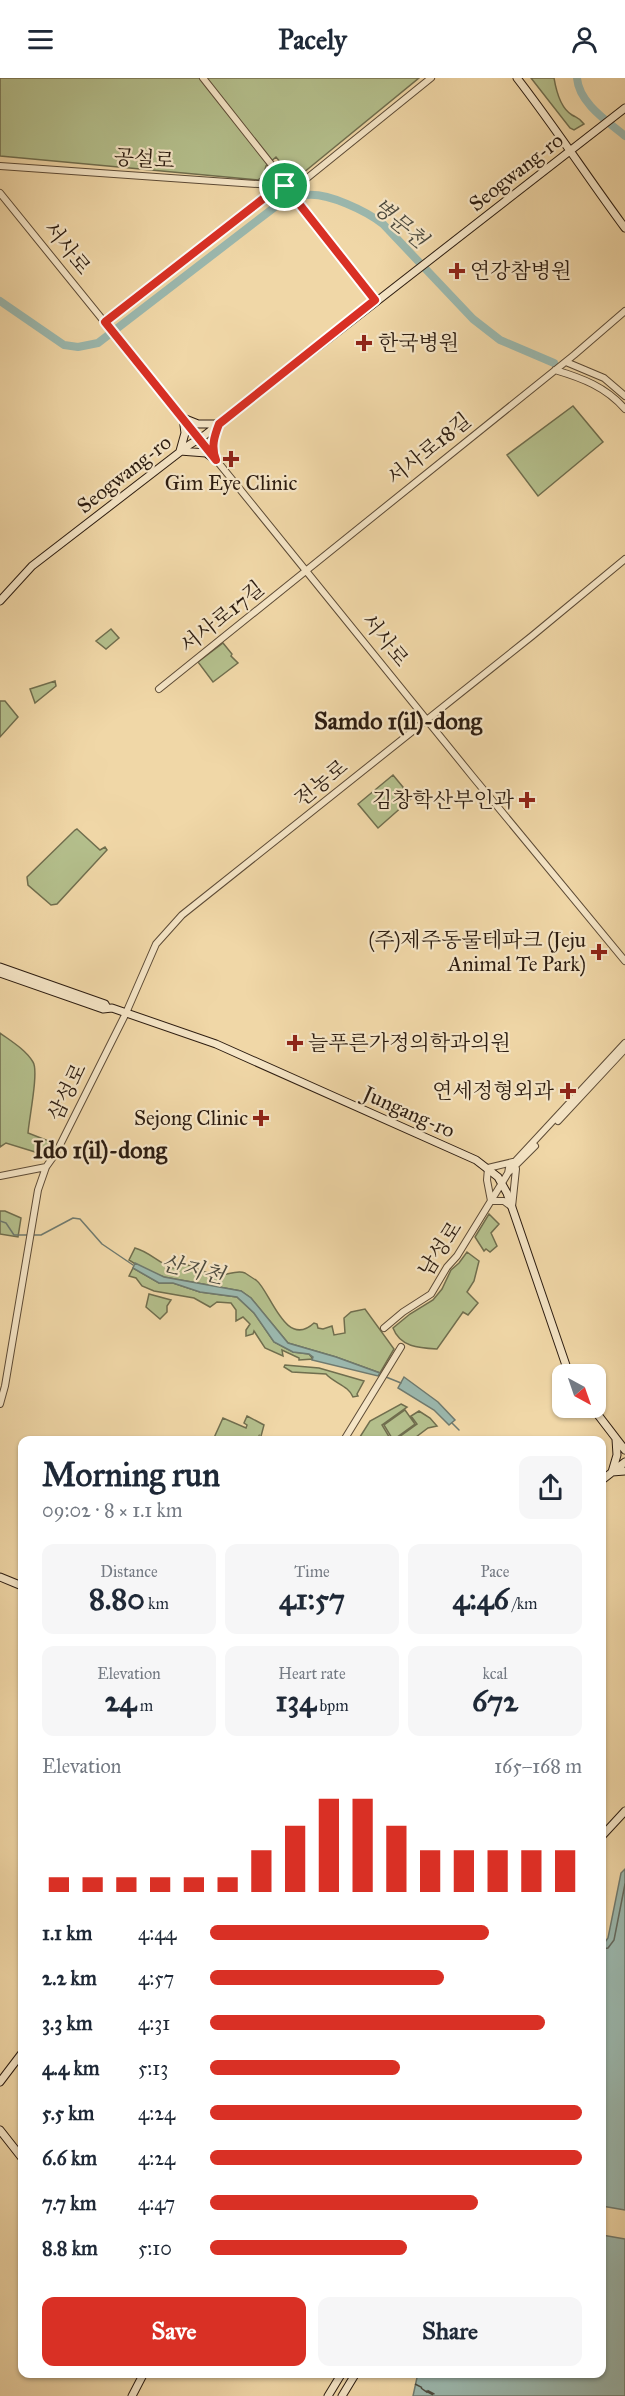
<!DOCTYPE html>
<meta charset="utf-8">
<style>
body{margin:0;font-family:"IM FELL Great Primer","Noto Serif KR",serif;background:#f6f6f7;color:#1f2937;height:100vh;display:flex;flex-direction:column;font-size:22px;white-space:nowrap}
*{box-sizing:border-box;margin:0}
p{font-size:20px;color:#747a83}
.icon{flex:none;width:33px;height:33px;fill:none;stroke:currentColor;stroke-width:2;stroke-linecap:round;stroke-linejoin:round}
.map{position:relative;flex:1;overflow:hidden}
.side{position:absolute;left:18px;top:1358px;width:588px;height:942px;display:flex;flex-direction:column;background:#fff;border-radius:12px;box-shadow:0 2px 4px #0004}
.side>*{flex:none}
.needle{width:39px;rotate:140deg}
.controls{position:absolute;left:552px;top:1286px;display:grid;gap:12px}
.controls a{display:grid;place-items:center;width:54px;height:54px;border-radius:12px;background:#fff;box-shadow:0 2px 4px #0004;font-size:30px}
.pin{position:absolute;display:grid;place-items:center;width:51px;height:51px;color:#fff;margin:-26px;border:3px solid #fff;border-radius:50%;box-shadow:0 2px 6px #0007}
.round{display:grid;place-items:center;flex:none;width:63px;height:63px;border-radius:12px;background:#f6f6f7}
.headline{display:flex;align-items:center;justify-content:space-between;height:102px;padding:0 24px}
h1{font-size:33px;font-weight:700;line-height:45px}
.metrics{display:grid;grid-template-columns:repeat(3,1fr);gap:9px;height:102px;padding:6px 24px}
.metrics div{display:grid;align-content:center;border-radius:12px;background:#f6f6f7;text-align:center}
.metrics b{font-size:30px;font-weight:700}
.metrics small{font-size:16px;font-weight:400}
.metrics p{font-size:16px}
.chart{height:168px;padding:12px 24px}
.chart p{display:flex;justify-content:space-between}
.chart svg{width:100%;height:108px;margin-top:6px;stroke:#d93025;stroke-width:6}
.cta{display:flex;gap:12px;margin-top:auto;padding:12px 24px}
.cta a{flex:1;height:69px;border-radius:12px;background:#d93025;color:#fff;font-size:24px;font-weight:700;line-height:69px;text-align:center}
.cta a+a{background:#f6f6f7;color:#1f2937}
ul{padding:0 24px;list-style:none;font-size:20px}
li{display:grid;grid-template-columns:96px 72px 1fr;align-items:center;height:45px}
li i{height:15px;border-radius:8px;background:#d93025}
header{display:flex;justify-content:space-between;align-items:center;height:78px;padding:0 24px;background:#fff;font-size:27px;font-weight:700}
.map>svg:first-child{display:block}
.green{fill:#b4bf8c;stroke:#706e4e;stroke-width:1.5}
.water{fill:#9bb8ae;stroke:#6f7a6f;stroke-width:1.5}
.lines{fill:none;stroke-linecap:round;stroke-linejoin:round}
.shore{stroke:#646a5f;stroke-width:1.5}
.stream{stroke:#6f7a6f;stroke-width:1.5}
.river{stroke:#9bb8ae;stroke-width:8}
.ferry{stroke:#4d4b3f;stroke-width:1.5;stroke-dasharray:8 6;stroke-linecap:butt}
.tertiary-casing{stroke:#5d4b36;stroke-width:8}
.secondary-casing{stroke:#2c1c10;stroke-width:9}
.tertiary{stroke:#f5e5c6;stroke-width:6}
.secondary{stroke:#f5e5c6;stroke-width:7}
.route-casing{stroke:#fff;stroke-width:12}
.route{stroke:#d93025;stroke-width:8}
.poi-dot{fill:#8f2418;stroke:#f5e5c6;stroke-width:2}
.labels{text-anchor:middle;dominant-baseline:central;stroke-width:4.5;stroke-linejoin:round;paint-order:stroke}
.street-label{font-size:21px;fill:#2c1c10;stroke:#f5e5c6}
.poi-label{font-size:21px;fill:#2c1c10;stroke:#f5e5c6;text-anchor:end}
.water-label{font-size:22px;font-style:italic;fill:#4d4b3f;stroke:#f5e5c6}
.quarter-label{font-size:24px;font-weight:bold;fill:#2c1c10;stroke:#f5e5c6}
</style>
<header><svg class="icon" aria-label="menu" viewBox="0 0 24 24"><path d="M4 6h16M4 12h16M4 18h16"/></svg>Pacely<svg class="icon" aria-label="person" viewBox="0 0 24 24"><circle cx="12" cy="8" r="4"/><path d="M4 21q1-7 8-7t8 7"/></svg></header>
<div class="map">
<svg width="625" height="2318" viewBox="0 0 625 2318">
<rect width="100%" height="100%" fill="#f0d7a7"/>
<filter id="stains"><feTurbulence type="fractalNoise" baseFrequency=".00333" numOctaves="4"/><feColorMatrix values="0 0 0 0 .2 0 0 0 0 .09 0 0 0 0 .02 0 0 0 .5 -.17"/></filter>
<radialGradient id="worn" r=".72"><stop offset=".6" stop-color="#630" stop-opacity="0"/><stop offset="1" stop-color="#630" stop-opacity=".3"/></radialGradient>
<path class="green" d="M0,0H419L303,95L287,92L276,79L266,88L263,99L258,102L0,78Z
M531,0H554C556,12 560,30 572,37C577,40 580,40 584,46L574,52L570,50Z
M573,328L603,364L538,418L507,377Z
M111,551L119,560L106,571L96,563Z
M223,565L232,576L231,578L238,585L213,604L198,584Z
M55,603L56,608L35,625L30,611Z
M0,623H5L18,639L0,659Z
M393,697L412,720L378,750L358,726Z
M77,751L100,772L105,769L107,772L57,826L51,827L28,807L27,799L75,752Z
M0,955C11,963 26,972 33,984C39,993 29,1041 28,1055L51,1064L45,1077L6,1065L0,1069Z
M0,1133H5L21,1140L18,1159L0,1156Z
M489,1136L499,1146L491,1155L497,1168L490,1174L486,1171L484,1173L475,1159Z
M135,1170C150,1174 158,1185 173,1190L182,1185C193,1188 207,1197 218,1197C226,1198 237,1191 245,1195C248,1197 254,1201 256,1202C270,1212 285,1272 314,1245L317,1246L318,1250L323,1251L332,1248L334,1257L345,1255L344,1240L351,1234L365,1231L394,1271L380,1295L336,1279L288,1265L251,1220L241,1213L164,1199L143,1191L129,1182Z
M467,1174L479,1183L474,1203L467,1214L478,1225L468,1237L463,1234L437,1271C419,1270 400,1269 393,1250L410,1236L433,1222L442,1211L451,1192L459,1185Z
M133,1190L159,1205H173L200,1214L237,1219L254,1235L274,1264L293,1274L309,1276L313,1281L299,1282V1280L282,1272L283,1278L265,1270L254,1253L253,1256L246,1258V1252L250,1246L243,1239L236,1243V1232L231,1225L217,1224L210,1229L194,1220L154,1213L142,1208L136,1200L129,1198Z
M149,1216L171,1222L167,1228V1234L160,1241L146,1229Z
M285,1287L319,1290L364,1303L357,1316L358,1318L353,1319C349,1308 334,1305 326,1296L292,1294L284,1289Z
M401,1326L407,1329L382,1347L391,1362H358L370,1343Z
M405,1332L415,1346L393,1362L384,1347Z
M419,1333L430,1340L437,1348L428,1350L412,1362H395L417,1346L411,1338Z
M247,1338L264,1347L260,1362L259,1358L257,1362H213L223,1340L246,1350L247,1347L244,1345Z"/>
<path class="water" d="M135,1185L164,1199L241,1213L251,1220L288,1265L336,1279L380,1295L378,1298L312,1282L313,1279L309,1276L293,1274L274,1264L254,1235L237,1219L200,1214L173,1205H159L133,1190Z
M404,1299L438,1324L455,1342L449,1347L434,1332L398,1310Z
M625,1791V2132L602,2128V1868L608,1860L621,1795Z
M602,2157L625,2161V2318H413L418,2295H602Z"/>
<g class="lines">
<path class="shore" d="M602,1871L608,1870L614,1862L625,1806"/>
<path class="stream" d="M0,1143L6,1145L14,1157H29
M34,1157H41L73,1140L80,1141L102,1166L133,1187
M386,1299L401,1305
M452,1345L459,1352"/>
<path class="river" d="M577,0C579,25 607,43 625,58
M0,223L64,267L78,269L98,265L284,122C291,120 299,118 307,117C329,115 366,133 383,146L473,241L500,262L554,285"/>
<path class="ferry" d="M415,2306L438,2318
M421,2310L432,2318
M426,2313L435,2318"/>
<defs>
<path id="tertiary" d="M203,0L282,100L286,108
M0,88L286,108L375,222
M0,115L473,699L625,883
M105,244L277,110L299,106L306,101L431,0
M566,284L604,300L625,318
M555,292C582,300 606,309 625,331
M159,611L574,277L625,233
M558,1043L625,971
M508,1095L535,1068
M0,1098L46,1089
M512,1129L504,1123H491L487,1102L488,1090L513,1084
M512,1129L516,1091
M384,1250L403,1234L431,1216L447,1189L457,1178L508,1095L509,1090L625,965
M0,1326L5,1308L38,1112L46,1089L56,1075L126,935L156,866L182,837L532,558L625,481
M344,1362L401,1269"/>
<path id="secondary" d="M517,0C555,49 588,100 625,150
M183,340L198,346H219C214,359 211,369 216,382
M183,340L185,355L180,373L206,375L216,382
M0,523L32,488L189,367L205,357L625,30
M0,889L105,926L107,930
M0,895L103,931L112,930L216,966L476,1082L498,1099L507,1115L569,1296
M592,1329L625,1372
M616,1361L617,1377L612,1394L625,1393
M602,1402L625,1384
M0,1499L22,1508
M602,1758L625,1733
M0,2004L22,1975
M0,2052L22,2080
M132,2318L144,2295
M328,2318L342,2295
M342,2318L356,2295"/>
</defs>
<use href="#tertiary" class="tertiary-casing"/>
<use href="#secondary" class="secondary-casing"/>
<use href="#tertiary" class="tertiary"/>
<use href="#secondary" class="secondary"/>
</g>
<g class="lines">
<defs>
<path id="route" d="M285,108L375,222L219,346C214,359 211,369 216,382L105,244L277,110Z"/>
</defs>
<use href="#route" class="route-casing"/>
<use href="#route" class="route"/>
</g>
<g class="poi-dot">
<path d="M454 184h6v6h6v6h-6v6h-6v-6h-6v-6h6z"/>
<path d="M361 256h6v6h6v6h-6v6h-6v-6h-6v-6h6z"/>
<path d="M228 372h6v6h6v6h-6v6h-6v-6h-6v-6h6z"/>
<path d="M524 713h6v6h6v6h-6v6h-6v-6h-6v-6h6z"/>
<path d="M596 865h6v6h6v6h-6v6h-6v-6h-6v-6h6z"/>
<path d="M292 956h6v6h6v6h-6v6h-6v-6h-6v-6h6z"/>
<path d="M565 1004h6v6h6v6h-6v6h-6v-6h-6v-6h6z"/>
<path d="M258 1031h6v6h6v6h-6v6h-6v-6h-6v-6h6z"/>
</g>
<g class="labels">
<g class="street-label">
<text transform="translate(144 81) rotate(4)">공설로</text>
<text transform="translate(516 94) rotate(-38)">Seogwang-ro</text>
<text transform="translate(67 170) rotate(51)">서사로</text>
<text transform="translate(429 371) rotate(-39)">서사로18길</text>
<text transform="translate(124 396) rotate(-38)">Seogwang-ro</text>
<text transform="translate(222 539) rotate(-39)">서사로17길</text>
<text transform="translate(385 562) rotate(51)">서사로</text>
<text transform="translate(321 705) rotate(-39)">전농로</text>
<text transform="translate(67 1014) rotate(-64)">삼성로</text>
<text transform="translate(409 1034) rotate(24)">Jungang-ro</text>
<text transform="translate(440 1171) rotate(-57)">남성로</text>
</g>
<g class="poi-label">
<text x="470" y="193" text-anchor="start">연강참병원</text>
<text x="378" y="265" text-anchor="start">한국병원</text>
<text x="231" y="405" text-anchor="middle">Gim Eye Clinic</text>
<text x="514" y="722">김창학산부인과</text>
<text x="586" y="862">(주)제주동물테파크 (Jeju<tspan x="586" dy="24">Animal Te Park)</tspan></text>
<text x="308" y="965" text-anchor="start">늘푸른가정의학과의원</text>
<text x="554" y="1013">연세정형외과</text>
<text x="248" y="1040">Sejong Clinic</text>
</g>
<g class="water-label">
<text transform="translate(400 145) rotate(40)">병문천</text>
<text transform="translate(193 1191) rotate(13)">산지천</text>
</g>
<g class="quarter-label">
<text x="398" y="643">Samdo 1(il)-dong</text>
<text x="100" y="1072">Ido 1(il)-dong</text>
</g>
</g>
<rect width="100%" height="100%" filter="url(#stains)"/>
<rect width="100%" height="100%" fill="url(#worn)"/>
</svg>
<div class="controls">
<a><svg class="needle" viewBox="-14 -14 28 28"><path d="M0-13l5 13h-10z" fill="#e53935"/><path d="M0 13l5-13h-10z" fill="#747a83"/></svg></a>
</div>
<div class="pin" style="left:285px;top:108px;background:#1e9e55"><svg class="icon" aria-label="arrive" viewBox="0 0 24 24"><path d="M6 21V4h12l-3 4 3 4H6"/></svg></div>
<section class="side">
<div class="headline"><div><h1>Morning run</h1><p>09:02 · 8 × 1.1 km</p></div><a class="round"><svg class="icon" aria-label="share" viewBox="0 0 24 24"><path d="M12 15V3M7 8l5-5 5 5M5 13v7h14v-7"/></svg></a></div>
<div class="metrics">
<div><p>Distance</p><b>8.80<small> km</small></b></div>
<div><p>Time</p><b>41:57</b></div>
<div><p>Pace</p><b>4:46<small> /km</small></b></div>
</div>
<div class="metrics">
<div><p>Elevation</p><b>24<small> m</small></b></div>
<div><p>Heart rate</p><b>134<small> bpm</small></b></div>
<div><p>kcal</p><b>672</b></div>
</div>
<div class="chart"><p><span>Elevation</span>165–168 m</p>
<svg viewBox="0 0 160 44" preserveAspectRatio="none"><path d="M5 44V38M15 44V38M25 44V38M35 44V38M45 44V38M55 44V38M65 44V27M75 44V17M85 44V6M95 44V6M105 44V17M115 44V27M125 44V27M135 44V27M145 44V27M155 44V27"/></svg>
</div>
<ul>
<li><b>1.1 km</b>4:44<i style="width:75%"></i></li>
<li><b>2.2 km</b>4:57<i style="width:63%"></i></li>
<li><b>3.3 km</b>4:31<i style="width:90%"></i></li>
<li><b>4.4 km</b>5:13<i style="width:51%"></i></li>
<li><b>5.5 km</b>4:24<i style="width:100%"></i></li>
<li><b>6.6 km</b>4:24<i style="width:100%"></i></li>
<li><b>7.7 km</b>4:47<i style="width:72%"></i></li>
<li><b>8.8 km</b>5:10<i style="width:53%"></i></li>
</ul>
<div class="cta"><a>Save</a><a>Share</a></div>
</section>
</div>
